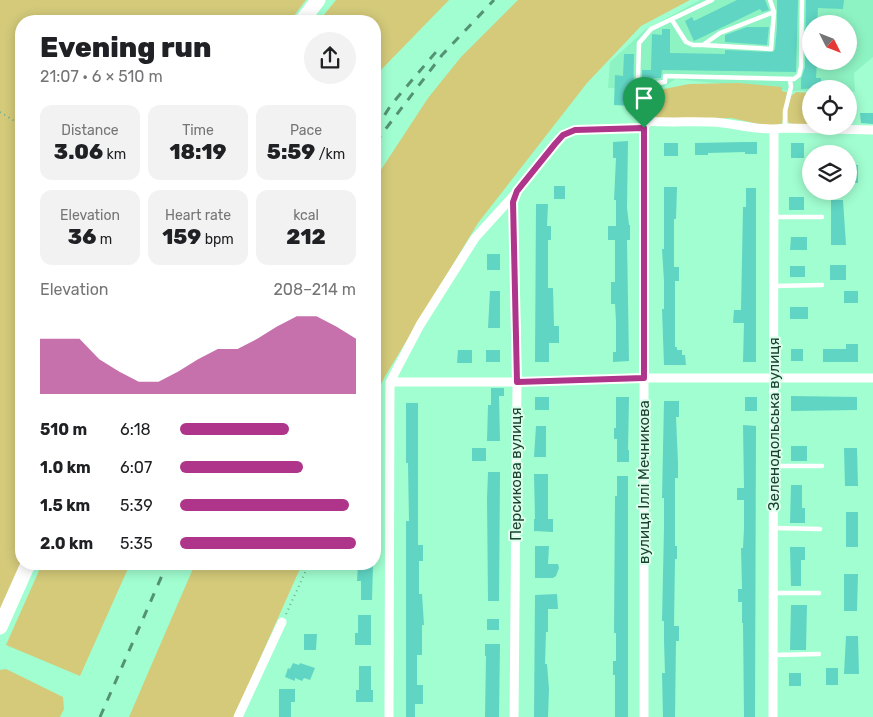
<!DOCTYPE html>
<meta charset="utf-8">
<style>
body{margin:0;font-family:Rubik,sans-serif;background:#f2f2f2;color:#202124;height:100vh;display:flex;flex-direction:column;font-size:19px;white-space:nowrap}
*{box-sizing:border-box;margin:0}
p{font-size:16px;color:#757577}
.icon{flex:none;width:28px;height:28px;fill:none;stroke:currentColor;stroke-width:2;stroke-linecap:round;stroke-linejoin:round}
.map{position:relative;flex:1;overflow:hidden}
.panel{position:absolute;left:15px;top:15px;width:366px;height:555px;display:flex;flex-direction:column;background:#fff;border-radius:20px;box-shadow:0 2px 12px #0003}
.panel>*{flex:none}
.needle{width:32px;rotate:132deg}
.buttons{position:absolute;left:802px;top:15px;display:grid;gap:10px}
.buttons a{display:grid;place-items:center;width:55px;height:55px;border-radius:50%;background:#fff;box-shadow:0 2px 12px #0003;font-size:25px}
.pin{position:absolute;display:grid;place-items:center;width:42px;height:42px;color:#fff;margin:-51px -21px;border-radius:50% 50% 50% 0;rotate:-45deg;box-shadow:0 0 5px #0007}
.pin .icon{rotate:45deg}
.round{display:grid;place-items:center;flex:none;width:52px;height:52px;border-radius:26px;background:#f2f2f2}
.overview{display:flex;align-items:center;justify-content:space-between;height:85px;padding:0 25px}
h1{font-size:28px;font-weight:800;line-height:38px}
.metrics{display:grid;grid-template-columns:repeat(3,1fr);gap:8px;height:85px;padding:5px 25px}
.metrics div{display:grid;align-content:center;border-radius:12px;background:#f2f2f2;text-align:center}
.metrics b{font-size:21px;font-weight:800}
.metrics small{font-size:14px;font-weight:400}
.metrics p{font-size:14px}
.chart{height:140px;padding:10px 25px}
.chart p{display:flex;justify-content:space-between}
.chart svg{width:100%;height:90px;margin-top:5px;fill:#ae358a;opacity:.7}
ul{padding:0 25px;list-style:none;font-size:16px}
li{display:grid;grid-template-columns:80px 60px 1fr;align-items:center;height:38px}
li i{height:12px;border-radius:6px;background:#ae358a}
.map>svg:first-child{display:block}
.built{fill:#8ef3c3;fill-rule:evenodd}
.green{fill:#d4ca7a}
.building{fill:#60d5c3}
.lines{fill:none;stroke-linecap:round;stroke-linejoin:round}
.path{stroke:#68ae8c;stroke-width:2;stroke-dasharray:1 4;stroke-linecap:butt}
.service{stroke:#fff;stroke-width:4.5}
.minor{stroke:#fff;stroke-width:9}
.primary{stroke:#fff;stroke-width:15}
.rail{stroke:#549274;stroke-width:3;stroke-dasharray:9 9;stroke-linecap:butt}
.route-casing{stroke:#fff;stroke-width:10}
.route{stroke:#ae358a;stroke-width:6}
.labels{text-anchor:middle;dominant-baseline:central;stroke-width:4;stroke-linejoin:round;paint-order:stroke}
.street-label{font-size:15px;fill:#1b4230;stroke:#dbfeeb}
</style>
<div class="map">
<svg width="873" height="717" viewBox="0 0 873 717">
<rect width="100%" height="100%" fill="#a1fed0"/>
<path class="built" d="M700,0H873V57L854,73L855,92H849V89L791,91L676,79L660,89L608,88L610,62L645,30ZM811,24H849V61H811Z"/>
<path class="green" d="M0,0H306L290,21H21V564L0,614Z
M336,0H449L375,76V21H319Z
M518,0H690L641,26L587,83L478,223L384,378L375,398V179L428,98L461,57Z
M738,83L782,87V91L787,92L782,125L768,126L731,118L675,121L654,118C648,109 651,98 659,90L689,84Z
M796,92L811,93V126H849V93L851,98V125L850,126H847L795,127L788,122V109L791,96Z
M42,564H130L80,676L6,645Z
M195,564H302L234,717H129Z
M6,669L63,697L64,709L60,717H0V670Z"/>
<path class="building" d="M737,0H765L769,10L762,12L760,9L694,41L685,21L692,17L694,21Z
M777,0H798L796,72L662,70L661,78L642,79V70H651L652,34L662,35V29H670V53L725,54V50L773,52L775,49L777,27Z
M806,0H844L843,9L818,8L817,24H811V61H817L816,78H821V88L801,89V79L805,67Z
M747,27H769L767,45L725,42V35Z
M624,54H634L633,106L614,105L615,75L623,76Z
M860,113H873V124L861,123Z
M628,141L627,208L629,225H630V240H627L629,361L613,362V352H616V321L615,304H611V282H615V240H608V226H616V200H614L616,158H613V142Z
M745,142H757V154H745V152L708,153V155H695V143Z
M664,143H678V156H664Z
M791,143H804V158H791Z
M849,165H858V183H849Z
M554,186H565V199H554Z
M664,187H677L676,219H674V267H679V281H675V347H677V350H682V355H685L686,365H664L662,309H664V281L662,249H664Z
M746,188H756V362H743L744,323H733L734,310H741L743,207H746Z
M789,197H804V210H789Z
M831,200H843L846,245H831Z
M536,204H548L547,226H551V240H548V288H553L554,326H559V343H549V362H535Z
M791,237H807V250H790Z
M487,254H500V270H487Z
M830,265H846V280H830Z
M790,266H805V277H790Z
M490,291H500V328H488Z
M844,291H858V303H844Z
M790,307H808V319H790Z
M846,344H858V362H823V349H846Z
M791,349H803V361H791Z
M458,350H472V363H457Z
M486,350H500V362H486Z
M491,388H504V396H499L500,441H487L488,405H491Z
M791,396L857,397V410L791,411Z
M535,397H549V410H535Z
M616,397H629L628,450H629V462H617V439H614V428H616Z
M745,397H757V411H745Z
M664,401H679V417H676L678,463V478H675V546H677V559H675L674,626H679V641H676L675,717H663L662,673H665L664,641V621H662L664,527V498H662Z
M406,403H418V545H423V561H419V594H422L424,625H422V655H417V685H423V704H415V717H406V521H409L408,463H406Z
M743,425L756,426L755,717H744L743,623H742V602H738V589H742L741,548H743L744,528V500H737V488H744Z
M536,426H546V457H534Z
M791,446H807V461H791Z
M472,448H486V461H472Z
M844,448H857L858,486H845Z
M488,472H500L499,601H488L487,499Z
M534,474H548V519H553V532L534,531V519H535Z
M617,476H628V717H615V675H613V661H616V633H614L615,496H617Z
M791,485H802V508H805V523H790Z
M846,512H858V547H846Z
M535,546H549L548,564H558L559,568L556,576L553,578H535Z
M790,547H805V560H801V586H791Z
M358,565H373L372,600H361V581H357Z
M844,574H858L857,611H844Z
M557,594L558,609H548V632H546L545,664H547L549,689L548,717H534L535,595Z
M791,605H807L806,650H790Z
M358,615H371V645H355V633H358Z
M487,619H499V630H487Z
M304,634H317L316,650H304Z
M846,636H858L859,674H844Z
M485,644H500L499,717H485L486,656H485Z
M293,663L299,665L300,663L315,668L310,680L304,678L302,681L295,678V681L285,677L288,668L290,669Z
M359,666H371V690H373V702H356V690H359Z
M826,668H838V685H826Z
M789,673H801V686H789Z
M279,689H295V702H291V717H279Z"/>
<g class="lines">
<path class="path" d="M0,112L21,125
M375,415L381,402
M286,614L309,564"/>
<path class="service" d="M672,20L686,42L693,45H703L720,33L774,12L770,0
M703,45L771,49L774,12
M640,85L665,82V76L794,79L799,75L801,67L802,0
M648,121L647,94L640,85L638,80L639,43L651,29L712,0
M785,128V111L791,87L790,79
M775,217H822
M775,286L822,285
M774,466H822
M774,528L820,529
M774,593H819
M774,655L819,654"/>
<path class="minor" d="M390,382H517L644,378H873
M238,717L282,622
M389,717L390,382L420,325L475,238L514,195
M514,717L517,382L513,202L517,191L555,144L563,135L575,130L644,128L648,121C669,123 690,121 711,122C736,123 760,132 785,128L873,130
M644,717V128
M773,717L774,130"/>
<path class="primary" d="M302,21L318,0
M0,627L28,564"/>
<path class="rail" d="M375,130L391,105L441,46
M375,143L442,55L494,0
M100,717L167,564"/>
</g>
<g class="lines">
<defs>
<path id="route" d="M644,128V378L517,382L513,202L517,191L555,144L563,135L575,130Z"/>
</defs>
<use href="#route" class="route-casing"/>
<use href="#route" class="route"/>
</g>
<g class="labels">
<g class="street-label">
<text transform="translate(774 424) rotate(-90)">Зеленодольська вулиця</text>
<text transform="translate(516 474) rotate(-90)">Персикова вулиця</text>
<text transform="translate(644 482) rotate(-90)">вулиця Іллі Мечникова</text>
</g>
</g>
</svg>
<div class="buttons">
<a><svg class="needle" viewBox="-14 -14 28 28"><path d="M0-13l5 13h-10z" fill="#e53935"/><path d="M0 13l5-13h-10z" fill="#757577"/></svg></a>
<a><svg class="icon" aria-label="locate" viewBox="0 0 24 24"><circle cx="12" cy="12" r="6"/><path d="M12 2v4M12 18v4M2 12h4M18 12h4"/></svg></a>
<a><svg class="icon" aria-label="layers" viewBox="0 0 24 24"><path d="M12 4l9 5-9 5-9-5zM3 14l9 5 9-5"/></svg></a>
</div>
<div class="pin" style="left:644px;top:128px;background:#1e9e55"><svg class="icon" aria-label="arrive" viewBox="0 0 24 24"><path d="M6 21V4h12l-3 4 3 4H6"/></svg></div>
<section class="panel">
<div class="overview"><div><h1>Evening run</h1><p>21:07 · 6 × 510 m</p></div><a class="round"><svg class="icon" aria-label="share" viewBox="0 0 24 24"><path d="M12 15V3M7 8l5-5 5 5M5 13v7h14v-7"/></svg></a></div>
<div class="metrics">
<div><p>Distance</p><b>3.06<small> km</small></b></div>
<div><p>Time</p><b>18:19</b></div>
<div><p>Pace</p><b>5:59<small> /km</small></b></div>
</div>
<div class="metrics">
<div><p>Elevation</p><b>36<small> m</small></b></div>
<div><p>Heart rate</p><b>159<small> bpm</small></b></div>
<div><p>kcal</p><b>212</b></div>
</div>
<div class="chart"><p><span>Elevation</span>208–214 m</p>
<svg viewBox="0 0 160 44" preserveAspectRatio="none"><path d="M0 44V17L10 17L20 17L30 27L40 33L50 38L60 38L70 33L80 27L90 22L100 22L110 17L120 11L130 6L140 6L150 11L160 17V44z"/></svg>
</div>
<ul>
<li><b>510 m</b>6:18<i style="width:62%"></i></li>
<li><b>1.0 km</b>6:07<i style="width:70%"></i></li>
<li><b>1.5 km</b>5:39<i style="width:96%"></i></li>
<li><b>2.0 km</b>5:35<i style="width:100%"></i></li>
</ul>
</section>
</div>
